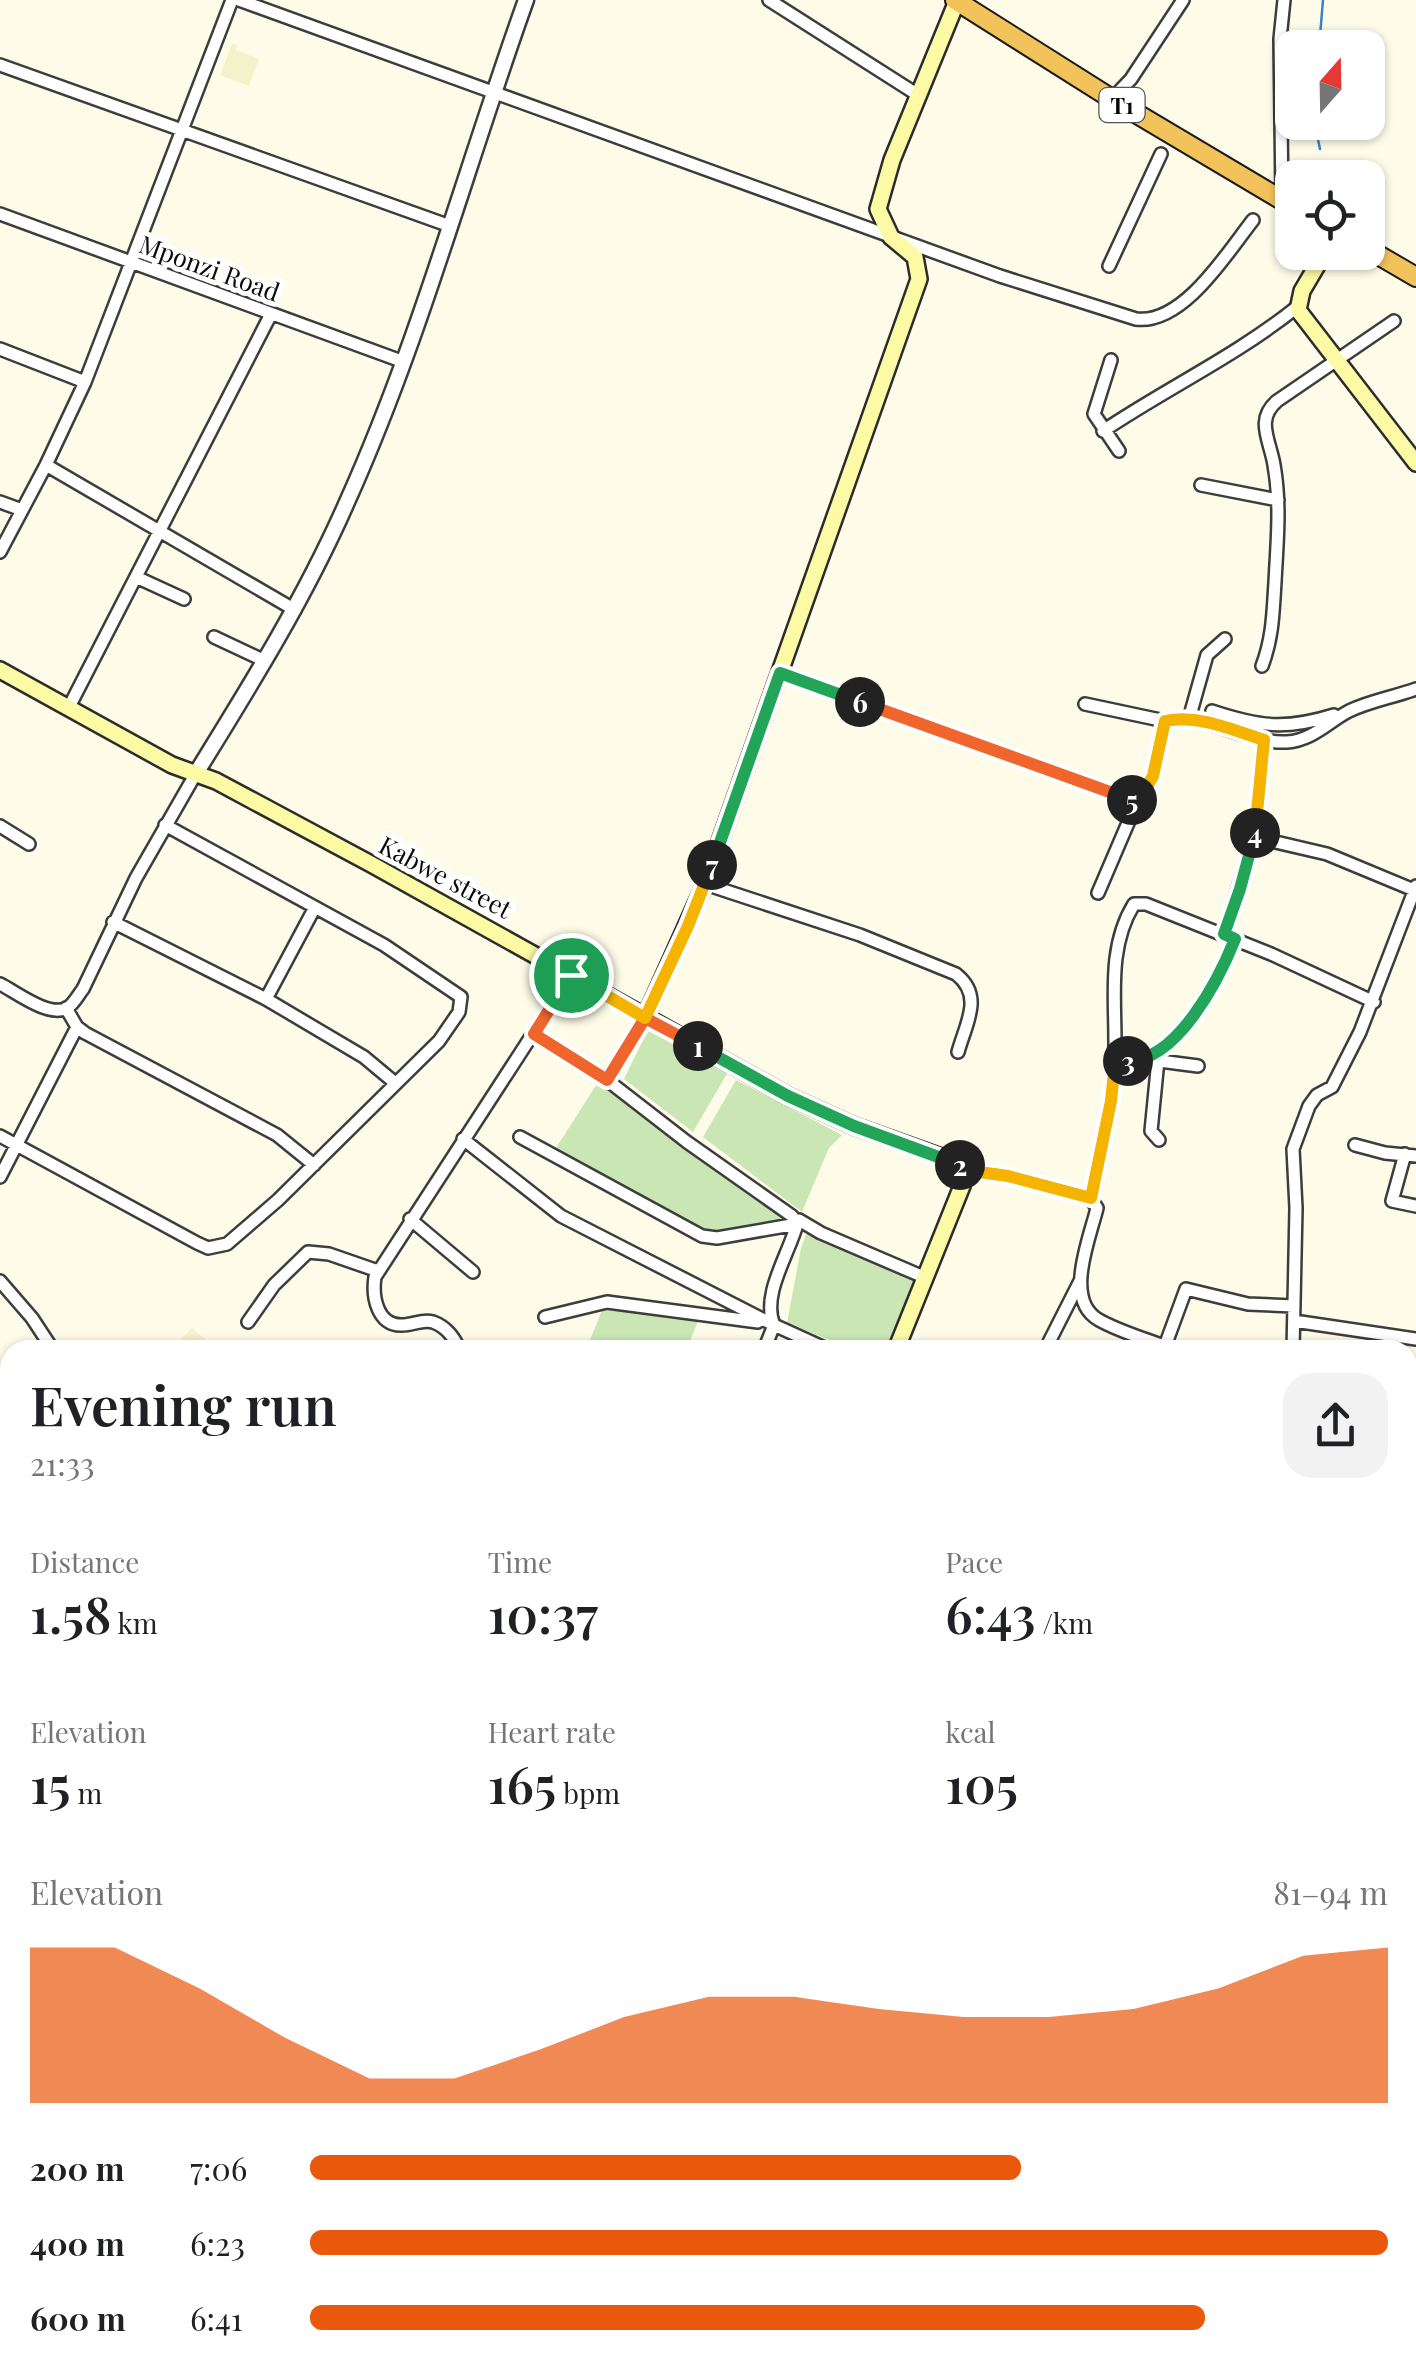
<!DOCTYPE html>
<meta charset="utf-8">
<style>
body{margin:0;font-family:"Playfair Display",serif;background:#f2f2f2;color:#202124;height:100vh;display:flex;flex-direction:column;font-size:38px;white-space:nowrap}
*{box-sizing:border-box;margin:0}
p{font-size:32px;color:#757577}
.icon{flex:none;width:55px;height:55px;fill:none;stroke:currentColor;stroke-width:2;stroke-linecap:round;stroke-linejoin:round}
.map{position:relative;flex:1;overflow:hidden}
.drawer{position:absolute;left:0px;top:1340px;width:1418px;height:1038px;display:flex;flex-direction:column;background:#fff;border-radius:30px 30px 0 0;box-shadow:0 2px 8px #0004}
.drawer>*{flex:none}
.needle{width:65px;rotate:20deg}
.buttons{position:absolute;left:1275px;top:30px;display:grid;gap:20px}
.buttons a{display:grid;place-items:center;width:110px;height:110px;border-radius:20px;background:#fff;box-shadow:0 2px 8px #0004;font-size:50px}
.pin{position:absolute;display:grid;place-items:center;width:85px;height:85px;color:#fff;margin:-42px;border:5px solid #fff;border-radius:50%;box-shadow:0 2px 10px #0007}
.km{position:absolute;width:50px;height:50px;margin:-25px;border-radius:50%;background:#222;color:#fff;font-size:28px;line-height:50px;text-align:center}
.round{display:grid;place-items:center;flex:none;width:105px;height:105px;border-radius:30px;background:#f2f2f2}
.summary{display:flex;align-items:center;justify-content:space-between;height:170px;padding:0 30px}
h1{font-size:55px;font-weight:600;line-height:75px}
.figures{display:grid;grid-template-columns:repeat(3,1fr);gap:15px;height:170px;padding:10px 30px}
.figures div{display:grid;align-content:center}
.figures b{font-size:50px;font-weight:600}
.figures small{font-size:28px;font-weight:400}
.figures p{font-size:28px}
.chart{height:280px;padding:20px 30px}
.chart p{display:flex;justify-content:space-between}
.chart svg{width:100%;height:180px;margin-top:10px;fill:#ea580c;opacity:.7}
ul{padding:0 30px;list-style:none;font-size:32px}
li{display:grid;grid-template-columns:160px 120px 1fr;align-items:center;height:75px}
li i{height:25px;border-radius:12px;background:#ea580c}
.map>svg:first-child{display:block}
.farmland{fill:#f3f2ca}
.green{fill:#cae6b4}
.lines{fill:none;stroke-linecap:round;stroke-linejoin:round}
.stream{stroke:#3884c8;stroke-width:2.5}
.minor-casing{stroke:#3d3d3d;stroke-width:16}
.tertiary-casing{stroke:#3d3d3d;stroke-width:19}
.secondary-casing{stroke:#2c2c2c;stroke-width:20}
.trunk-casing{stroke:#1b1b1b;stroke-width:22}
.minor{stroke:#fff;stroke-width:11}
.tertiary{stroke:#fff;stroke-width:14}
.secondary{stroke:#fdfaa5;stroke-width:15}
.trunk{stroke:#f2c25b;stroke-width:18}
.split-1-casing{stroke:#fff;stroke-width:20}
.split-2-casing{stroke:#fff;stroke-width:20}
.split-3-casing{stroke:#fff;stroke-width:20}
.split-4-casing{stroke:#fff;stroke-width:20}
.split-5-casing{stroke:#fff;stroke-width:20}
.split-6-casing{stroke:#fff;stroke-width:20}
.split-7-casing{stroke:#fff;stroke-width:20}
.split-8-casing{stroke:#fff;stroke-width:20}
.split-1{stroke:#f0652b;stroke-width:12}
.split-2{stroke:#22a559;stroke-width:12}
.split-3{stroke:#f5b400;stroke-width:12}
.split-4{stroke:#22a559;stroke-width:12}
.split-5{stroke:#f5b400;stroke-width:12}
.split-6{stroke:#f0652b;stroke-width:12}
.split-7{stroke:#22a559;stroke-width:12}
.split-8{stroke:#f5b400;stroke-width:12}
.labels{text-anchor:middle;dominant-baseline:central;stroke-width:10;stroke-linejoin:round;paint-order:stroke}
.shield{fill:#fff;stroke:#545454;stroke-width:2.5}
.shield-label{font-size:22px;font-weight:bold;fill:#0a0a0a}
.street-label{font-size:25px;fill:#0a0a0a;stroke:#fff}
</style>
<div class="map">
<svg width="1416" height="2377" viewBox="0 0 1416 2377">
<rect width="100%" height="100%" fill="#fefce8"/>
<path class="farmland" d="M232,44L237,45L236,50L259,59L249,86L220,75Z
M192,1328L218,1350H170Z"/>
<path class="green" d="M650,1026L728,1072L693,1132L624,1079Z
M600,1079L791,1221L713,1239L556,1148Z
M736,1080L842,1135L829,1148L802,1212L703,1137Z
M809,1227L920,1269L889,1350H855L787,1323L801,1248Z
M604,1305L701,1314L686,1350H586Z"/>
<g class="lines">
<path class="stream" d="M1319,48L1323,0
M1318,122L1316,130L1320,149
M1408,1896H1416
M587,2368L590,2371L628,2377
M446,2377L456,2368
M715,2377L726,2368"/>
<defs>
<path id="minor" d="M239,0L1000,276L1136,319C1183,325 1227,253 1253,220
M769,0L918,95
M0,65L450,226
M1112,99L1131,79L1183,0
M1282,201L1280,39L1284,0
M0,214L404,362
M1109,266L1161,154
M0,349L85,382
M1111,360L1094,414L1119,451
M1103,431C1167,388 1236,356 1297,307
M46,465L295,610
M1201,485L1278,500
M0,502L22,510
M0,552L46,465L85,382L232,0
M136,577L184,599
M214,637L265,661
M1262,666C1273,637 1273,612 1275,582C1277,542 1281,505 1274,465C1270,440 1255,420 1277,401L1394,321
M780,673L1137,802L1153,776L1165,721C1208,713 1245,744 1287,742C1313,740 1328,722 1349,711C1370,701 1394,697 1416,689
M1085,704L1165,721
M69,707L271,314
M1212,711C1260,727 1286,730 1334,715
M1189,719L1207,655L1225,639
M0,826L29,844
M1254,837L1327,854L1414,890
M705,884L860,935L956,974C984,996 966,1023 958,1052
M1098,893L1137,802
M113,922L266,999L364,1057L394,1082
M1224,934L1254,837L1264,740
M0,984C16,992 49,1018 67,1008C74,1004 78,995 83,989L136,878L195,775
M266,999L314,909
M66,1008L77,1027L85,1033L277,1135L314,1165
M533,1034L607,1080L687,1142L792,1216L797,1224C789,1254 761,1295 774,1325L829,1350
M1152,1060L1198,1066
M1158,1060L1151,1131L1159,1140
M1115,1062C1125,1061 1137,1063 1146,1059C1190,1037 1218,982 1235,939
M607,1080L645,1018
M0,1136L197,1243L208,1248L227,1244L278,1200L439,1041L459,1012L461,997L384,945L165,825
M520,1137L702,1236L717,1238L797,1224
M463,1139L561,1216L774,1325L764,1350
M1355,1145L1385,1153L1416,1156
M1405,1154L1392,1201L1416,1206
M965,1169L1008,1176L1091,1199L1097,1208C1090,1238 1063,1300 1099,1320C1122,1333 1150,1340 1174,1350
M0,1177L77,1027
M1091,1199C1100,1156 1111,1113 1114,1070C1119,1015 1103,954 1134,904H1146L1271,954L1374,1002
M410,1219L473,1272
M799,1220L821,1233L926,1278
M0,1281L32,1318L53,1350
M545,1317L607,1302L758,1322
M1294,1321L1416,1339
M248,1322L274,1285L308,1252L329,1254L378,1271
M1165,1346L1186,1289L1248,1304L1294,1306
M460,1350C454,1338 447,1327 433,1322C422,1319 413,1325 402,1325C377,1326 372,1296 375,1277L571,975
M1045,1350L1080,1281
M1293,1350L1296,1208L1293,1149L1309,1106L1317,1095L1332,1087L1360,1032L1416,886
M1408,1500L1416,1476
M0,1592L10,1589
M0,1779L10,1804
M1408,2077L1416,2070
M0,2202L10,2266
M1408,2224L1416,2236
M1408,2286L1416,2298
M0,2312L10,2314
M1408,2317L1416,2311
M33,2368L36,2377
M163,2368L167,2377
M212,2368L215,2377
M734,2368L743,2371L762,2368
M772,2368L795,2377
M997,2368L1004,2377
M1156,2368L1167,2374
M835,2377L855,2368
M893,2377L906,2368
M1089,2377L1092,2368
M1281,2377L1300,2368"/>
<path id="tertiary" d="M195,775C250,686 305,598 347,502C420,340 466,167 526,0
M0,2084L10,2080"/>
<path id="secondary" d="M1325,252L1302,291L1298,310L1416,463
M0,670L172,765L216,781L371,864L788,1096L854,1126L958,1163L965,1169L962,1186L896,1350
M645,1018L705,884L919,279L915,257L891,237L878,209L892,160L957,1
M1408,1614L1416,1613"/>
<path id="trunk" d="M955,0L1112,99L1292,206
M1368,249L1416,277"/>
</defs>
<use href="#minor" class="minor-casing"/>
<use href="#tertiary" class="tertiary-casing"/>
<use href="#secondary" class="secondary-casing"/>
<use href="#trunk" class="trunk-casing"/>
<use href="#minor" class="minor"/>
<use href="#tertiary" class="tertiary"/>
<use href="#secondary" class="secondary"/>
<use href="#trunk" class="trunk"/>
</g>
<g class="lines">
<defs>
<path id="split-1" d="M571,975L534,1034L607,1080L645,1018L698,1046"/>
<path id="split-2" d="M698,1046L788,1096L854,1126L960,1165"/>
<path id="split-3" d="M960,1165L965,1170L1008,1176L1091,1198L1111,1101L1115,1062L1128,1061"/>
<path id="split-4" d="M1128,1061C1178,1060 1219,979 1235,939L1224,934L1240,889L1255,833"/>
<path id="split-5" d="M1132,800L1138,802L1153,776L1165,721C1198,714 1233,730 1264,740L1255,833"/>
<path id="split-6" d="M860,702L1132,800"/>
<path id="split-7" d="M712,865L780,673L860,702"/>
<path id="split-8" d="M571,975L645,1018L688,926L712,865"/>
</defs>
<use href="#split-1" class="split-1-casing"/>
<use href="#split-2" class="split-2-casing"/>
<use href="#split-3" class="split-3-casing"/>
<use href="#split-4" class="split-4-casing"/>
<use href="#split-5" class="split-5-casing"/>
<use href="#split-6" class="split-6-casing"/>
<use href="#split-7" class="split-7-casing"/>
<use href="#split-8" class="split-8-casing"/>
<use href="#split-1" class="split-1"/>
<use href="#split-2" class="split-2"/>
<use href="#split-3" class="split-3"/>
<use href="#split-4" class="split-4"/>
<use href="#split-5" class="split-5"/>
<use href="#split-6" class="split-6"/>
<use href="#split-7" class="split-7"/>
<use href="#split-8" class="split-8"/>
</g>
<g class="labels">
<rect class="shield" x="1099.5" y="88" width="45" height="34" rx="8"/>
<g class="shield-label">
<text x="1122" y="105">T1</text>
</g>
<g class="street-label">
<text transform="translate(210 267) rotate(20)">Mponzi Road</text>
<text transform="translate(446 876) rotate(28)">Kabwe street</text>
</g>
</g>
</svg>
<div class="buttons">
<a><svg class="needle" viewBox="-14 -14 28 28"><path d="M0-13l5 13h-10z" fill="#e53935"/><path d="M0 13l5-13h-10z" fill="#757577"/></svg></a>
<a><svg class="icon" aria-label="locate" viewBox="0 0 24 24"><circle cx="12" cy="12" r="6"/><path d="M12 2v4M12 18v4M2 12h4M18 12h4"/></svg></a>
</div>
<div class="pin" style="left:571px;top:975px;background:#1e9e55"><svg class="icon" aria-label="arrive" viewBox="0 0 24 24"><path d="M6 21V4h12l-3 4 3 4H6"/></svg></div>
<b class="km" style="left:698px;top:1046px">1</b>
<b class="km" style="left:960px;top:1165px">2</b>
<b class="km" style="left:1128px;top:1061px">3</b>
<b class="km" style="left:1255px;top:833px">4</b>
<b class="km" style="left:1132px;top:800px">5</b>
<b class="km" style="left:860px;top:702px">6</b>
<b class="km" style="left:712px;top:865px">7</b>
<section class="drawer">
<div class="summary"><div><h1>Evening run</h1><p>21:33</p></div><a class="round"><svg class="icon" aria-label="share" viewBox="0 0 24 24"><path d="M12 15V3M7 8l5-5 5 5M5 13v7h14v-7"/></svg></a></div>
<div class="figures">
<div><p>Distance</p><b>1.58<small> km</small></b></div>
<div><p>Time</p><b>10:37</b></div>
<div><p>Pace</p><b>6:43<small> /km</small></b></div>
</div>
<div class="figures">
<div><p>Elevation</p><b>15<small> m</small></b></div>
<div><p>Heart rate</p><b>165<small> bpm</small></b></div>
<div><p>kcal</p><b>105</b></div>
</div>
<div class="chart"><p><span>Elevation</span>81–94 m</p>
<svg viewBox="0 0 160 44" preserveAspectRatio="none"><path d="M0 44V6L10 6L20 16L30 28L40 38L50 38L60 31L70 23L80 18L90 18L100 21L110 23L120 23L130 21L140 16L150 8L160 6V44z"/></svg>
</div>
<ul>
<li><b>200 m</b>7:06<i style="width:66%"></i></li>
<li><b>400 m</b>6:23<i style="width:100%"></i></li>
<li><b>600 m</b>6:41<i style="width:83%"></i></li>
</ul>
</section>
</div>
